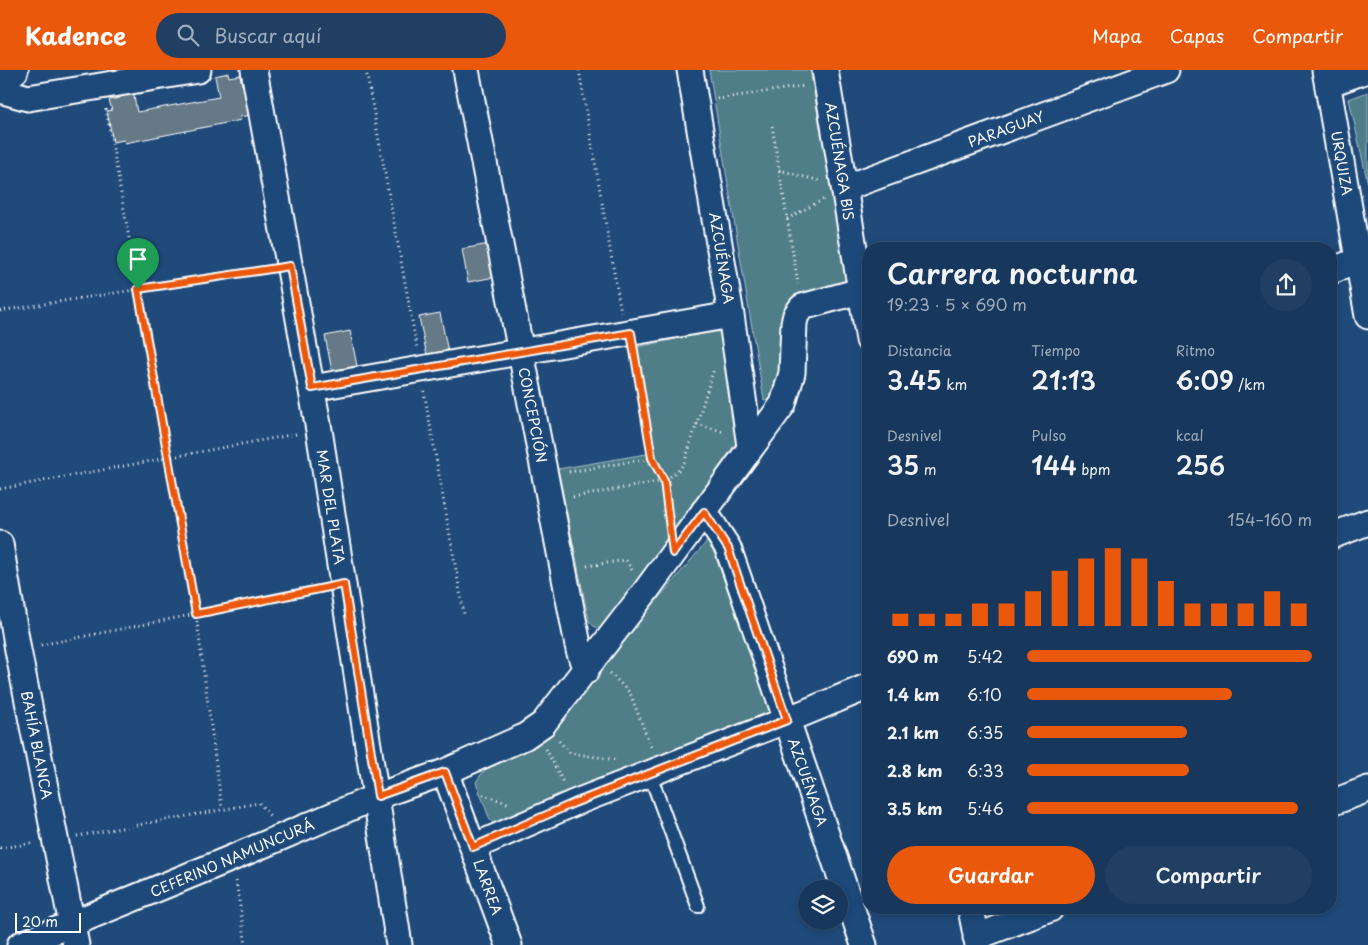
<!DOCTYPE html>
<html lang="es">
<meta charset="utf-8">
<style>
body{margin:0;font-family:"Playpen Sans",sans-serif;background:#203f62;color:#f1f3f6;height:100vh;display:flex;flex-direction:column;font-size:19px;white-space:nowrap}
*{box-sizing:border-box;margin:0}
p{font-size:16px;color:#9eacbb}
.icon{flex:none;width:28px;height:28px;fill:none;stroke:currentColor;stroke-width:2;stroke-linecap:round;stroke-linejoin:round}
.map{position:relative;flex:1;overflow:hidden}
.sheet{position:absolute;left:862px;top:172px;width:475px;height:672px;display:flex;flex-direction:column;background:#17385c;border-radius:20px;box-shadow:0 2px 8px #0003,0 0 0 1px #365272}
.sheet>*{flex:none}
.fabs{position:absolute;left:798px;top:810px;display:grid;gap:10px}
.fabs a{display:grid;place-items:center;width:50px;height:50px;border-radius:50%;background:#17385c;box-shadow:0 2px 8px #0003,0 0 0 1px #365272;font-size:25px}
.scale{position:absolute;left:15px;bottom:12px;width:66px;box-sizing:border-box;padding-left:5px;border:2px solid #fff;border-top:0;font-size:14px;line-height:18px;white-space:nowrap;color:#fff;-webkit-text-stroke:4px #1f4a7a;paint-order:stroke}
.pin{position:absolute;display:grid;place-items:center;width:42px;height:42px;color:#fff;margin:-51px -21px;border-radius:50% 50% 50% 0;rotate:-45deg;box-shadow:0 0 5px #0007}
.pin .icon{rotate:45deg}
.round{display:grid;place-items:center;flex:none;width:52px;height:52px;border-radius:26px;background:#203f62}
.overview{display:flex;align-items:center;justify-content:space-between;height:85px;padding:0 25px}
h1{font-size:28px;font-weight:600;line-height:38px}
.stats{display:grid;grid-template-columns:repeat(3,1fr);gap:8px;height:85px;padding:5px 25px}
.stats div{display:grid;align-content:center}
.stats b{font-size:25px;font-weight:600}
.stats small{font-size:14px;font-weight:400}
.stats p{font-size:14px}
.chart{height:140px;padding:10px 25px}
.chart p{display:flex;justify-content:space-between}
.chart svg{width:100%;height:90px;margin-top:5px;stroke:#ea580c;stroke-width:6}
.primary-button{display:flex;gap:10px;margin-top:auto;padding:10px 25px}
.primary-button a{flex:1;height:58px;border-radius:30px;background:#ea580c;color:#fff;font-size:20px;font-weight:600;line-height:58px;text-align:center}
.primary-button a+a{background:#203f62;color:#f1f3f6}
ul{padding:0 25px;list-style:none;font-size:16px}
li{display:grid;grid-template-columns:80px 60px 1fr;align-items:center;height:38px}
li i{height:12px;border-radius:6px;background:#ea580c}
header{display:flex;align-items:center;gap:30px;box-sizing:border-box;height:70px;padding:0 25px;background:#ea580c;color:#fff}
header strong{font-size:24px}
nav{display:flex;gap:28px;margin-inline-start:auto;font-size:18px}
.search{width:350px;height:45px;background:#203f62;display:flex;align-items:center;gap:12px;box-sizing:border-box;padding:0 18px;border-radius:28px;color:#9eacbb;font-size:19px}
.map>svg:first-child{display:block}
.green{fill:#507e88;stroke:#a8bec4}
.building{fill:#667987;stroke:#fff}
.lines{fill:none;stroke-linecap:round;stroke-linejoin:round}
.lane-casing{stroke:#fff;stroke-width:16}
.street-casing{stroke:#fff;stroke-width:29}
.secondary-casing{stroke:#fff;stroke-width:31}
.path{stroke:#fff;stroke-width:3;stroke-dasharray:1 4;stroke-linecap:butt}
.lane{stroke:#1f4a7a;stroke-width:12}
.street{stroke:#1f4a7a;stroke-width:25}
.secondary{stroke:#1f4a7a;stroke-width:28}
.route-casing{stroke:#fff;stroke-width:10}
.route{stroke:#ea580c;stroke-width:6}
.labels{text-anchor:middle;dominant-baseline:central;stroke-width:5;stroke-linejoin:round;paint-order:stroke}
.street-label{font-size:14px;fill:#fff;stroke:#1f4a7a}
</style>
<header>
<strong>Kadence</strong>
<div class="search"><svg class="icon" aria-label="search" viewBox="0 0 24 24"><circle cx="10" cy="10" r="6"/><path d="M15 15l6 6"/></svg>Buscar aquí</div>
<nav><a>Mapa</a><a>Capas</a><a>Compartir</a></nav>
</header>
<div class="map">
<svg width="1368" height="875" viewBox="0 0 1368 875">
<rect width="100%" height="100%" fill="#1f4a7a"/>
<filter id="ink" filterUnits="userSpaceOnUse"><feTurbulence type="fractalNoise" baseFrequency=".02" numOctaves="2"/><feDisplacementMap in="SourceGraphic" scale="10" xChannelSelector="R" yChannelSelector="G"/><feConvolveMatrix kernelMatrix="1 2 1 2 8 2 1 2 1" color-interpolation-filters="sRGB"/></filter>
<g filter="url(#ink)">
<path class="green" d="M709,0H810L848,214L799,223L789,235L777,331L764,330Z
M1368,22V114L1349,29Z
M723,259L737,371L612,555C603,560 595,560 589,551L558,399L652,383L633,278Z
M709,469L775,650L495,755L490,750L476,712L485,699L543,664Z"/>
<path class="building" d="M228,3L229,7L240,5L242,15L245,14L251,45L240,47L241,50L125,73L124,70L113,72L107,41L112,40L109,30L120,28L119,24L133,21L137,42L219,27L215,6Z
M489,174L495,207L468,212L462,179Z
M440,243L448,282L427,286L419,247Z
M350,261L357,296L332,301L325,266Z"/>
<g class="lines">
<defs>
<path id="lane" d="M649,702L698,836"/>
<path id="street" d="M254,0L319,360L399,875
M466,0L579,580L586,601
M690,0L731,245L750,376
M825,0L869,270
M1325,0L1368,246
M1328,14L1367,0
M0,20L28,28L198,0
M845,118L1166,0
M1331,201L1359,190
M312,318L731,245
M704,441L728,478L864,875
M1331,466L1368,452
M0,474L18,580L76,875
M445,702L509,875
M1331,733L1368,719
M473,777L574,733L787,650L869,616
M971,839L978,875
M976,867L1050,839
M20,875L232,788L378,726L445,702L524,667L543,654L645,522L783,334L792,303L794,253L796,245L802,237L860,221"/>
<path id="secondary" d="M0,11L14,0"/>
</defs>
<use href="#lane" class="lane-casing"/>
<use href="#street" class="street-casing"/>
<use href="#secondary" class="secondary-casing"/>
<path class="path" d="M366,0L417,278
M579,0L621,242
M717,29L804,16
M106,39L196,544L222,739
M772,56L798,214
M779,100L820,111
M787,149L824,129
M0,241L267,199
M635,284L652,388L664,411L669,450
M424,321L464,544
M697,354L724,362
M569,402L652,388
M0,419L296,364
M573,427L664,411L680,399L685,391L714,299
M587,496L626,490L632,500
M41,575L321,519
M610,603L630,623L651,677L649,678
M559,671L570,683L617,690
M546,679L564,714
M478,723L510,734
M77,766L259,733L271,747
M0,778L34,773
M236,811L246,875"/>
<use href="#lane" class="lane"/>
<use href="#street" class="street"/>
<use href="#secondary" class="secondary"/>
</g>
</g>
<g class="lines" filter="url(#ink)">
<defs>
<path id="route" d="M290,196L312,318L631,263L652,388L664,411L673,483L704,442L728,478L787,650L574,733L473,777L445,702L378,726L344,514L196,544L138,219Z"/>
</defs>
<use href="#route" class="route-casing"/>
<use href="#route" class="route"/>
</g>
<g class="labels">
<g class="street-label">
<text transform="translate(1006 59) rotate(-20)">PARAGUAY</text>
<text transform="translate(840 91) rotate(81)">AZCUÉNAGA BIS</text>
<text transform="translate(1342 93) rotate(80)">URQUIZA</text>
<text transform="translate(722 188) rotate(81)">AZCUÉNAGA</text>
<text transform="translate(533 345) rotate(79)">CONCEPCIÓN</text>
<text transform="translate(331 437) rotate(81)">MAR DEL PLATA</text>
<text transform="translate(37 675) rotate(79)">BAHÍA BLANCA</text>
<text transform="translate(808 712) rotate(71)">AZCUÉNAGA</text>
<text transform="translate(232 788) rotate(-23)">CEFERINO NAMUNCURÁ</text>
<text transform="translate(488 817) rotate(70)">LARREA</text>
</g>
</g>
</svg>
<div class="fabs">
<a><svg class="icon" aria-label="layers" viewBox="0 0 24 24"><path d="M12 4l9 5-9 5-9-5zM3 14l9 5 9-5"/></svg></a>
</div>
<div class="scale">20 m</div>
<div class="pin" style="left:138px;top:219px;background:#1e9e55"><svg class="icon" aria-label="arrive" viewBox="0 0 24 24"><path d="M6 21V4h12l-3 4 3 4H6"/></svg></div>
<section class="sheet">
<div class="overview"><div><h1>Carrera nocturna</h1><p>19:23 · 5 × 690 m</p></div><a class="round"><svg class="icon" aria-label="share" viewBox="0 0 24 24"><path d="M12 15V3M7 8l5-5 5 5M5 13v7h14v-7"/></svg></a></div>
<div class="stats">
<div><p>Distancia</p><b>3.45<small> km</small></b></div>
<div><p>Tiempo</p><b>21:13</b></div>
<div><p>Ritmo</p><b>6:09<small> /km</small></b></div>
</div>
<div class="stats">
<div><p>Desnivel</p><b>35<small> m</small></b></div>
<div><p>Pulso</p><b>144<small> bpm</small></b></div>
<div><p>kcal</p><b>256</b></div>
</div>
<div class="chart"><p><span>Desnivel</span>154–160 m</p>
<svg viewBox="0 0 160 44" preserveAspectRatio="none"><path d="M5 44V38M15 44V38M25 44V38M35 44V33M45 44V33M55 44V27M65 44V17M75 44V11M85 44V6M95 44V11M105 44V22M115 44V33M125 44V33M135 44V33M145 44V27M155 44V33"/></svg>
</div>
<ul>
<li><b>690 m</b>5:42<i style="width:100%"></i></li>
<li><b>1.4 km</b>6:10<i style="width:72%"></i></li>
<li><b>2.1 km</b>6:35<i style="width:56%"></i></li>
<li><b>2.8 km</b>6:33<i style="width:57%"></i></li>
<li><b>3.5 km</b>5:46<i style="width:95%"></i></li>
</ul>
<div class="primary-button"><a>Guardar</a><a>Compartir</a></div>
</section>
</div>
